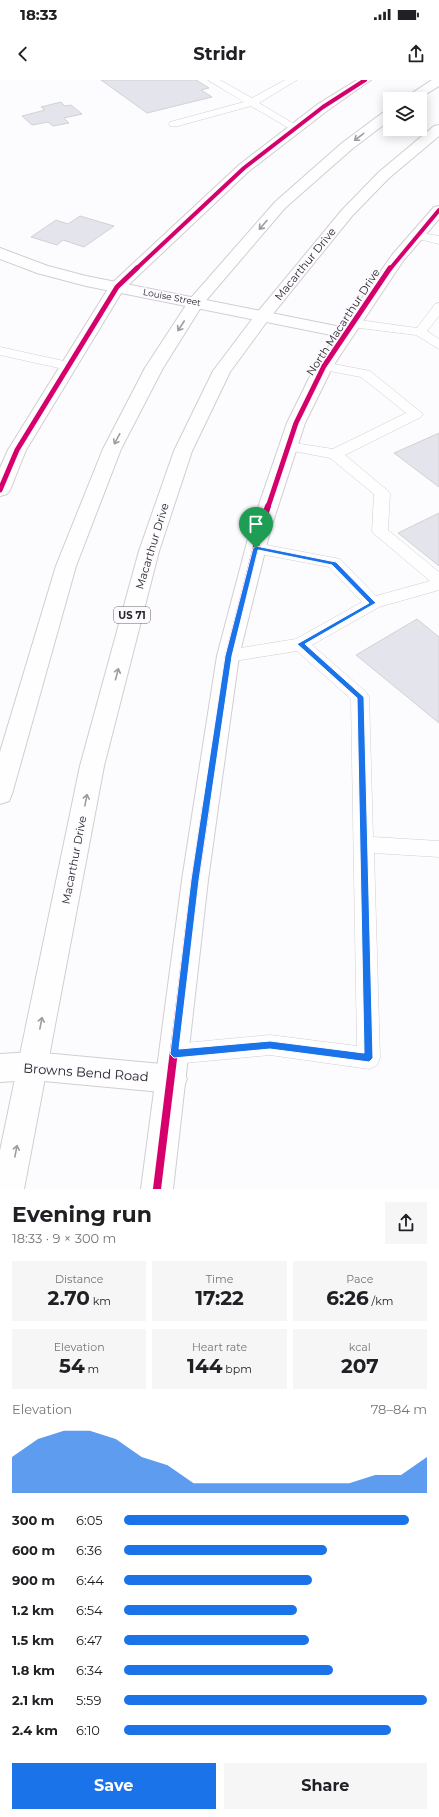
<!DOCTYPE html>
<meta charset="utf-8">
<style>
body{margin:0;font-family:Montserrat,sans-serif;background:#f6f6f6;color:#202124;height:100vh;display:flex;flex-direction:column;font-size:15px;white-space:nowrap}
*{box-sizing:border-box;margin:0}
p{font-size:13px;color:#757577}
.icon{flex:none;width:22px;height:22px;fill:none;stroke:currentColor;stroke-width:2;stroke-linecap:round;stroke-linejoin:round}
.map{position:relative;height:1109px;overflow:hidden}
.drawer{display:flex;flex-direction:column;background:#fff;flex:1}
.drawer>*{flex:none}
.buttons{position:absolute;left:383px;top:12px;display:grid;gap:8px}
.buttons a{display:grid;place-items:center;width:44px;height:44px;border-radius:0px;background:#fff;box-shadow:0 2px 10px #0003;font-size:20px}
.pin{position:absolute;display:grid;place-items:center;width:34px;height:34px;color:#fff;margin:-41px -17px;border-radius:50% 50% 50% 0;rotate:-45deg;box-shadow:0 0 4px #0007}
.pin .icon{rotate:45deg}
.round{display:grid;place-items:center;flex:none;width:42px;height:42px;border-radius:0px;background:#f6f6f6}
.overview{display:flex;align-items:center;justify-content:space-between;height:68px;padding:0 12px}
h1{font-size:22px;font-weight:700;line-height:30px}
.metrics{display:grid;grid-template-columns:repeat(3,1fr);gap:6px;height:68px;padding:4px 12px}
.metrics div{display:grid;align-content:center;border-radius:0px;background:#f6f6f6;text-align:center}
.metrics b{font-size:20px;font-weight:700}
.metrics small{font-size:11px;font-weight:400}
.metrics p{font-size:11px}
.chart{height:112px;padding:8px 12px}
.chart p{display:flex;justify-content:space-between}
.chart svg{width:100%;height:72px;margin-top:4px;fill:#1a73e8;opacity:.7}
.cta{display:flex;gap:8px;margin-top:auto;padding:8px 12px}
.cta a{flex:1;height:46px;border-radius:0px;background:#1a73e8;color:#fff;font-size:16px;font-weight:700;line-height:46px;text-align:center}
.cta a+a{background:#f6f6f6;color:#202124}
ul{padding:0 12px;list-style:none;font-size:13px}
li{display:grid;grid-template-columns:64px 48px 1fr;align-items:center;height:30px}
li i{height:10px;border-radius:5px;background:#1a73e8}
.status{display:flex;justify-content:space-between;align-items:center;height:28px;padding:0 20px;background:#fff;direction:ltr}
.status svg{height:11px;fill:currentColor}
header{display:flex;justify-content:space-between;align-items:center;height:52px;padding:0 12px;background:#fff;font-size:18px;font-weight:700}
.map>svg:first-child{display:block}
.building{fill:#e4e4ec;stroke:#d2d1d4}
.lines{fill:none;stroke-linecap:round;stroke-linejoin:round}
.lane-casing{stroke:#d0ced2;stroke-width:1}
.street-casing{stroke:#d0ced2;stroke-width:2}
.secondary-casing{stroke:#d0ced2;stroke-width:2}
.highway-casing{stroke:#d0ced2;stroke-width:2}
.lane{fill:#fffeff;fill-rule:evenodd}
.street{fill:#fffeff;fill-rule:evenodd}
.secondary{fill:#fffeff;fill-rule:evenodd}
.highway{fill:#fffeff;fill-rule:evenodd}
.cycleway-far3-casing{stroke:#fcfafe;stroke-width:5.5}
.cycleway-far2-casing{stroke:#fcfafe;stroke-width:7}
.cycleway-far1-casing{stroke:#fcfafe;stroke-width:8}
.cycleway-casing{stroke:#fcfafe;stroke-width:10}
.cycleway-far3{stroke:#d6006c;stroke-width:4}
.cycleway-far2{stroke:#d6006c;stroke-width:5}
.cycleway-far1{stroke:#d6006c;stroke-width:6}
.cycleway{stroke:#d6006c;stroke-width:8}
.oneway{stroke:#9e9c9f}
.route{fill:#1a73e8;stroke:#fff;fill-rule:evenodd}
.labels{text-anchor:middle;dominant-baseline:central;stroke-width:3;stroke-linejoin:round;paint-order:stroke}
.far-street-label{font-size:9px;fill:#272529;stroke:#fcfafe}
.shield{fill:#fcfafe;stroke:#676569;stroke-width:1}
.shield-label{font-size:10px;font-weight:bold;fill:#272529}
.street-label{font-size:11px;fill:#272529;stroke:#fcfafe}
.near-street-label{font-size:13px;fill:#272529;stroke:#fcfafe}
</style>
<div class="status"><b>18:33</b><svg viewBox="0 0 49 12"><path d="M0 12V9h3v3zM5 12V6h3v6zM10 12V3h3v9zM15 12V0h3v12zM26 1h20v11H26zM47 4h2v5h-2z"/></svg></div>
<header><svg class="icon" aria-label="back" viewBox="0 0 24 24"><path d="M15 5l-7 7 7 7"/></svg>Stridr<svg class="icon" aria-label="share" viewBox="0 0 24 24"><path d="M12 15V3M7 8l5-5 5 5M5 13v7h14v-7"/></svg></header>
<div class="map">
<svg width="439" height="1109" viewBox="0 0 439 1109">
<rect width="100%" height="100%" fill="#fcfbfd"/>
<path class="building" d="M101,0H196L209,8L201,10L212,17L147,33Z
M61,22L65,26L71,25L82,34L64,38L69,43L53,46L48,42L32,45L22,36L45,30L41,27Z
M80,136L114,146L84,167L63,160L57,165L31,157L56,140L68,144Z
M439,353V407L394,373Z
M439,433V486L398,453Z
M417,539L439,557V643L356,575Z"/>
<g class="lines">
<defs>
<path id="lane" d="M208,0H220L252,18L285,0H297L259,23L301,48L300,50H292L251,26L178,46H170L169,44L170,42L244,22Z
M415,152L439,156V164L411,157L409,155Z
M439,223V236L427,251L439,259V269L416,255L352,247L346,243L352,239L417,248L435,224Z
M0,267L73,283L75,286L73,289L68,290L0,275Z
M324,282L370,291L423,334L421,337L345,375L387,410L390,413L388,450L439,492V510L379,527L312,565L366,612L369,617L373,757L439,761V777L374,773L380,978L377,985L369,989L270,975L174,984L166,981L163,974L166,967L174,964L270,955L357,966L351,619L297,571L228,582L222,580L219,576L222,572L228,570L296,559L362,522L329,487L250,472L248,468L250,464L256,463L340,479L376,516L430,501L372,452L374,414L330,378L288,370L283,369L281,366L283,363L288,362L333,369L406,333L361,297L319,289L317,286L319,283Z"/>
<path id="street" d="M0,168L48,186L86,196L346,248L352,249L354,253L352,257L346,258L86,206L37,193L0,179Z
M33,972L172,985L183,989L187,999L183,1009L172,1013L33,1000L0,1002V974Z"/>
<path id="secondary" d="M357,0H371L328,30L249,91L123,210L26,370L10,410L7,414L0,416V388L8,370L111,204L239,85L318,24Z
M439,126V139L403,181L333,286L305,343L270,451L239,576L208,800L173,1109H141L182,800L217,576L250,451L287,343L315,286L392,175L434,127Z"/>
<path id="highway" d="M432,0H439V6L418,19H403Z
M390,30V40L352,69L285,128L203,224L163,288L121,369L76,486L12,714L9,721L0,724V672L56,486L103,369L145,288L190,219L275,122L342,63L385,31Z
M439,45V56L389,98L352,136L268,240L230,292L192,371L159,471L104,686L24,1109H0V1071L80,686L139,471L174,371L213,291L256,234L342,130L379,92L434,46Z"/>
</defs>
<use href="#lane" class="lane-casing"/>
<use href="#street" class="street-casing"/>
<use href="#secondary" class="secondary-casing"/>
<use href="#highway" class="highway-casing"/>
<use href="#lane" class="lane"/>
<use href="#street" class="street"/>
<use href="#secondary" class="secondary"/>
<use href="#highway" class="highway"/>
<defs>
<path id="cycleway-far3" d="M136,189L244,88L323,27L365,0
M390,189L439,130"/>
<path id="cycleway-far2" d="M0,410L17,370L117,207L137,188
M268,427L296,343L324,286L390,188"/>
<path id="cycleway-far1" d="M206,728L228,576L260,451L268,426"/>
<path id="cycleway" d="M157,1109L195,800L206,727"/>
</defs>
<use href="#cycleway-far3" class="cycleway-far3-casing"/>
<use href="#cycleway-far2" class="cycleway-far2-casing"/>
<use href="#cycleway-far1" class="cycleway-far1-casing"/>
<use href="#cycleway" class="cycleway-casing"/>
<use href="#cycleway-far3" class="cycleway-far3"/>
<use href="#cycleway-far2" class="cycleway-far2"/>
<use href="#cycleway-far1" class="cycleway-far1"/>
<use href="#cycleway" class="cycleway"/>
</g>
<defs><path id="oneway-shaft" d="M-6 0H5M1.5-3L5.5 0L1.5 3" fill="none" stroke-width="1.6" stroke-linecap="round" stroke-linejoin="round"/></defs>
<g class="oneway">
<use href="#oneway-shaft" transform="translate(359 57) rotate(143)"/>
<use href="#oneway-shaft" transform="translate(263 145) rotate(131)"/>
<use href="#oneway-shaft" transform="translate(181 246) rotate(123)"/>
<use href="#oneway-shaft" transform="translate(117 359) rotate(118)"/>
<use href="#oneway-shaft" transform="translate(117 594) rotate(-75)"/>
<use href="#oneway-shaft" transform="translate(86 720) rotate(-79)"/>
<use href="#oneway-shaft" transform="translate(41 943) rotate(-79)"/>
<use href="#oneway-shaft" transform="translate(16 1071) rotate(-79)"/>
</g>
<path class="route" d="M256,466L336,482L376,523L305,564L364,617L373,978L369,982L270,969L174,978L170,974L191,800L225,576L253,468ZM258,470L332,485L369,523L297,564L357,618L364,973L270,961L179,969L199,800L232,576Z"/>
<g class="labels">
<g class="far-street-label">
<text transform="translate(172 217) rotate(11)">Louise Street</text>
</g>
<rect class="shield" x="114" y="527" width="36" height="16" rx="3"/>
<g class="shield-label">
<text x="132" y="535">US 71</text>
</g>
<g class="street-label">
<text transform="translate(305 184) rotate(-51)">Macarthur Drive</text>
<text transform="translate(343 242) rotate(-57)">North Macarthur Drive</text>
<text transform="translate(152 466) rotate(-73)">Macarthur Drive</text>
<text transform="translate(74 780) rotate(-79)">Macarthur Drive</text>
</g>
<g class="near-street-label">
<text transform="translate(86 992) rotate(4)">Browns Bend Road</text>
</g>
</g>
</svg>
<div class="buttons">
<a><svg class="icon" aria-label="layers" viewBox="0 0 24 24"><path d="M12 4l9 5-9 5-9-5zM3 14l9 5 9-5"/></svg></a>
</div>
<div class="pin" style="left:256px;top:468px;background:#1e9e55"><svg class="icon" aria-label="arrive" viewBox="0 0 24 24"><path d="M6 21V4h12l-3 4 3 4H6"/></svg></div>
</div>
<section class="drawer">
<div class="overview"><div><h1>Evening run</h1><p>18:33 · 9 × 300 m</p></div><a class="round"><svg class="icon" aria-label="share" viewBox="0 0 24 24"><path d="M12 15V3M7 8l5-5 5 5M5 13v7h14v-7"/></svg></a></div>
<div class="metrics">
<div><p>Distance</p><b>2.70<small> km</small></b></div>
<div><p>Time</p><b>17:22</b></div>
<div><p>Pace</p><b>6:26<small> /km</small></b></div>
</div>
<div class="metrics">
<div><p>Elevation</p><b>54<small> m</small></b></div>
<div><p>Heart rate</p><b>144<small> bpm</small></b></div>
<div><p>kcal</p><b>207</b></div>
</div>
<div class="chart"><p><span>Elevation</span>78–84 m</p>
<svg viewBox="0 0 160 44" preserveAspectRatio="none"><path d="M0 44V22L10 11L20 6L30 6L40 11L50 22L60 27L70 38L80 38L90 38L100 38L110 38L120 38L130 38L140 33L150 33L160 22V44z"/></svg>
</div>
<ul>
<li><b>300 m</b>6:05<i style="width:94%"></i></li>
<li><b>600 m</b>6:36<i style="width:67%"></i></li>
<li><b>900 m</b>6:44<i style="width:62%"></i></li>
<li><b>1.2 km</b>6:54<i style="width:57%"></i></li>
<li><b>1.5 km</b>6:47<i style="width:61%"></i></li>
<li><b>1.8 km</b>6:34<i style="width:69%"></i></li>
<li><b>2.1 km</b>5:59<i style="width:100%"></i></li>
<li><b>2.4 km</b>6:10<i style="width:88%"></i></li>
</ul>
<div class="cta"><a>Save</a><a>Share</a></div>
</section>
